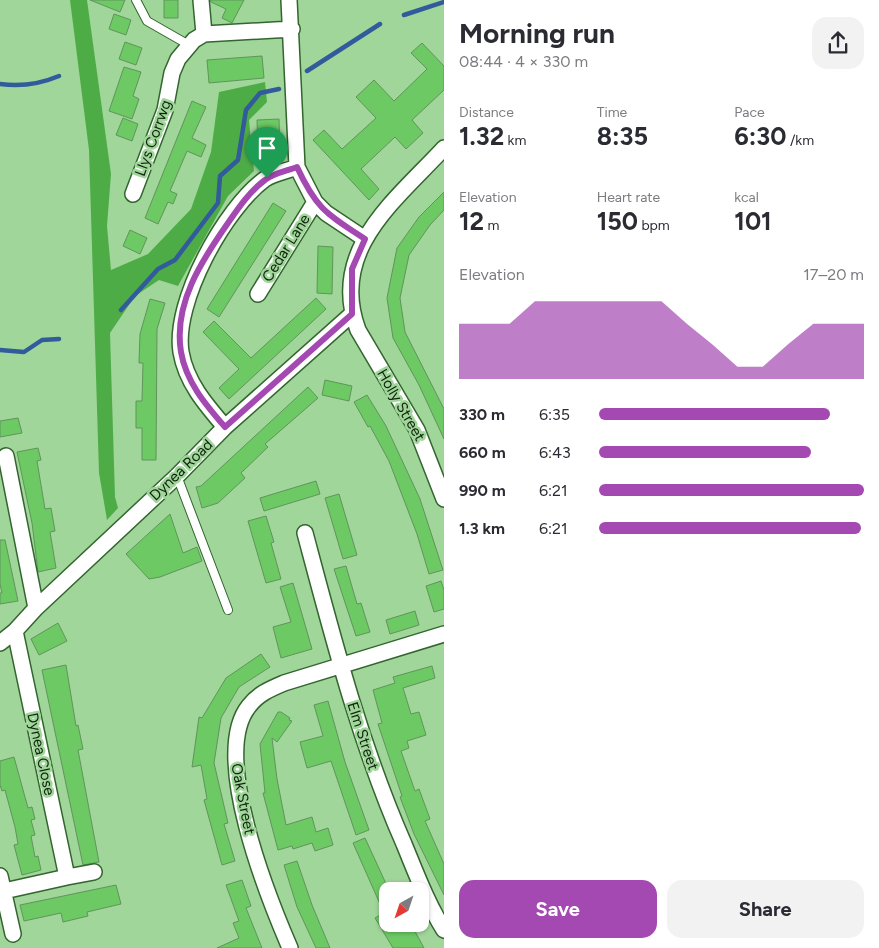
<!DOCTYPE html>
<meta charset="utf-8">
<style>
body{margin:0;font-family:Figtree,sans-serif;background:#f2f2f3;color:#2b2b33;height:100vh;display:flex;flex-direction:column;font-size:19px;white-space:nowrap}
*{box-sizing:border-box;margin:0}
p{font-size:16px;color:#7c7c81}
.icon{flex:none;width:28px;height:28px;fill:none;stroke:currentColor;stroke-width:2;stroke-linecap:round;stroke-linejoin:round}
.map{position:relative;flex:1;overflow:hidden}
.side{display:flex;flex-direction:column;background:#fff;width:435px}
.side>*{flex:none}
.needle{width:32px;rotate:220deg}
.buttons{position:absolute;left:379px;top:882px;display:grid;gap:10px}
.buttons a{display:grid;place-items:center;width:50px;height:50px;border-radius:10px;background:#fff;box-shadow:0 1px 4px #0004;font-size:25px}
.pin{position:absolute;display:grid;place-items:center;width:42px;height:42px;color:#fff;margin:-51px -21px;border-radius:50% 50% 50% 0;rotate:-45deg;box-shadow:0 0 5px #0007}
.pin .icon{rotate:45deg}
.round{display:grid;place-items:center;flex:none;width:52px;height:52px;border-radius:15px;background:#f2f2f3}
.overview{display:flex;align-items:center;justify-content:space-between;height:85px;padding:0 15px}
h1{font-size:28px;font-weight:700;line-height:38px}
.stats{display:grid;grid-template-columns:repeat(3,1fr);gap:8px;height:85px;padding:5px 15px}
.stats div{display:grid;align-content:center}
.stats b{font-size:25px;font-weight:700}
.stats small{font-size:14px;font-weight:400}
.stats p{font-size:14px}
.chart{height:140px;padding:10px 15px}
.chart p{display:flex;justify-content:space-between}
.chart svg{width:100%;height:90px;margin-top:5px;fill:#a448b2;opacity:.7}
.cta{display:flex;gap:10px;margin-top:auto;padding:10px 15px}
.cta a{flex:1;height:58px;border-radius:15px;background:#a448b2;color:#fff;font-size:20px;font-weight:700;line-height:58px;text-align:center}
.cta a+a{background:#f2f2f3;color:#2b2b33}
ul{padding:0 15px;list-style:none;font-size:16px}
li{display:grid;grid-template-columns:80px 60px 1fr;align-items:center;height:38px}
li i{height:12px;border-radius:6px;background:#a448b2}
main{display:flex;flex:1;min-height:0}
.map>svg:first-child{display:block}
.forest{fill:#4eac47}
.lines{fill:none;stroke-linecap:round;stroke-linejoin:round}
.stream{stroke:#315b9b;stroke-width:4.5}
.building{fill:#6cc964;stroke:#61945c}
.lane-casing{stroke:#33652f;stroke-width:10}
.street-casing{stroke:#33652f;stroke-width:18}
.lane{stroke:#fff;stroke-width:8}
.street{stroke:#fff;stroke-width:15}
.route-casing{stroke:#fff;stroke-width:10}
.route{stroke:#a448b2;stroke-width:6}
.labels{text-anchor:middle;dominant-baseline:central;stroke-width:5;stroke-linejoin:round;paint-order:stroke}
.street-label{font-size:15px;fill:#0f240d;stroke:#a0d69a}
</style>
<main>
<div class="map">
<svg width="444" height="948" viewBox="0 0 444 948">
<rect width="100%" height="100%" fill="#a0d69a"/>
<path class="forest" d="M70,0H87L111,174L107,226L111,270L148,254L191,209L211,152L219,92L265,82L267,102L249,120L254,171L228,196L178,286L159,280L135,296L110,333L115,497L118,508L107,520L99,473L89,150Z"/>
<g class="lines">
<path class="stream" d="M404,15L444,2
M307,71L380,24
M0,84C21,87 40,84 59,76
M121,310L158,269L175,260L218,203L220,176L238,160L246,110L260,93L279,89
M0,350L24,352L42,340L59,339"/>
</g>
<path class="building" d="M90,0H125L120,12Z
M164,0H178V18H164Z
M210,0H244L232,23L222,18L226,9L211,2Z
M114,14L131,20L126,35L109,29Z
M125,42L142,48L136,65L119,59Z
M422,43L444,66V90L412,120L423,133L406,149L395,137L361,169L379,189L369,200L313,140L324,130L342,149L376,118L356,97L374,80L394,101L427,69L411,53Z
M262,56L264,78L209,83L207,60Z
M124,67L141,72L133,96L139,99L132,119L109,111Z
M192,101L206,107L192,138L206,145L201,157L187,151L170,191L177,194L173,204L168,202L158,224L145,218Z
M123,118L138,124L132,141L116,135Z
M279,119L280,151H258L257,120Z
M444,192V210L430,225L409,255L400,298L405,332L444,409V439L419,385L393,338L387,298L397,248L419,217Z
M273,203L286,211L219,317L207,309Z
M130,230L147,238L140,254L123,246Z
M318,246L333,247L332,294L317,293Z
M316,298L326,309L229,399L219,388L239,369L203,332L214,321L251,358Z
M150,299L165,303L157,329L156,460H142V428H136V401H142L143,363H139L140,334Z
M325,380L352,386L349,401L322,395Z
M308,387L318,398L265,444L268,447L241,473L245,478L218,503L202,508L196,487L201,486Z
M367,395L386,426L420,499L443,570L429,574L417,534L389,461L370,426L368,427L354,402Z
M18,418L22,433L0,437V421Z
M38,448L41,460L37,461L45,509L51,508L55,531L50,532L56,568L38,572L32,523L17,452Z
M316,481L320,494L264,511L260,498Z
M339,494L357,555L343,559L325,498Z
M170,514L183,553L197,547L202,561L160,577L149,579L126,554Z
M266,516L274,542L271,543L281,579L266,583L248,521Z
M0,540H5L18,601L0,604V593H2L0,584Z
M346,566L357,604L361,603L370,632L356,636L334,569Z
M441,581L444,590V609L434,612L426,586Z
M293,583L312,649L281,658L273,627L291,622L280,587Z
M415,611L419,625L390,634L386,620Z
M58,623L67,641L39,655L31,639Z
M261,654L270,667L239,687L221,718L214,763L228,823L224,824L235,861L222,865L204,800L207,799L201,765L192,767L199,717L202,718L226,678Z
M66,665L76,726L78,725L83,749L78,750L99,862L83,865L42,670Z
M432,666L435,678L403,688L411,714L419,712L426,735L407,741L409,748L401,751L415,791L419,789L430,819L425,821L444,864V895L414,834L400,797L402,796L378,724L382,723L373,690L395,683L393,677Z
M328,701L345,762L369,830L356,835L331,761L307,768L300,742L323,736L314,705Z
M278,712H281L290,718L289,720L292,721L277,742L272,738L277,779L286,825L312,817L316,832L328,828L333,845L315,851L312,843L293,849L292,846L278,850L263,793H265L260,744Z
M14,757L28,808L32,807L35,819L31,820L35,835L31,836L35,857L38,856L41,870L22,875L14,845L18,844L15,827L5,790L2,791L0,785V761Z
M365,838L388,888V924H411L424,948H393L375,918L384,913L353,843Z
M297,861L312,905L330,948H316L297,907L284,865Z
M242,880L251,906L246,908L262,948H217L239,938L233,923L239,921L226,885Z
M116,885L121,904L87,912L88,916L63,922L61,913L24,921L20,905Z"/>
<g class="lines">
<defs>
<path id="lane" d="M136,0L147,21L189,45
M177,476L228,610"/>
<path id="street" d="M201,0L204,34
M289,0L297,167L315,202L326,213L365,239
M444,148C396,200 328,250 358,330L417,430L444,499
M133,194L165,110L172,73L178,59L194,40L204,34L292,29
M258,294L315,202
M225,427C206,405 186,382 181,352C173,302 225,208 265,179C274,173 287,171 297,167
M6,456L36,608
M305,533C333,638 360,744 404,844C416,873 427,903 444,930
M0,643L15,631L36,608L177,476L225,427L352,314
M0,876L13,934
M67,877L94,872
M4,891L67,877L15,631
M290,948C268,897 210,754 249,706C258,694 270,689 284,683L444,634"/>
</defs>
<use href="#lane" class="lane-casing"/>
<use href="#street" class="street-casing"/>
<use href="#lane" class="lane"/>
<use href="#street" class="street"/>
</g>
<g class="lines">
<defs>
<path id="route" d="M297,167C317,210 327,214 365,239L352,269V314L225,427C206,405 186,382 181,352C173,304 202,260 228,223C239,207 250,191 265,180C274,173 287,171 297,167Z"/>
</defs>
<use href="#route" class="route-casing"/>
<use href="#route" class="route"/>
</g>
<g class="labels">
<g class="street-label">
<text transform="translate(153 138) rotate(-70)">Llys Corrwg</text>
<text transform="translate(286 248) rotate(-58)">Cedar Lane</text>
<text transform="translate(401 405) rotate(60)">Holly Street</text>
<text transform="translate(181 470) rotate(-44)">Dynea Road</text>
<text transform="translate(363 736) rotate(72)">Elm Street</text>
<text transform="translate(41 754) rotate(78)">Dynea Close</text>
<text transform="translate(243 799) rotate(79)">Oak Street</text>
</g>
</g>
</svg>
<div class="buttons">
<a><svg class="needle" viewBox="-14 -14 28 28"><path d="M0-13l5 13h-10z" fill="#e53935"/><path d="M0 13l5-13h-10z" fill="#7c7c81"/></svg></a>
</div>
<div class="pin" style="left:267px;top:178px;background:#1e9e55"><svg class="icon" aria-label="arrive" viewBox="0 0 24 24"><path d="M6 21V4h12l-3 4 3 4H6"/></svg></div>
</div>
<section class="side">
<div class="overview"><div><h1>Morning run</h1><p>08:44 · 4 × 330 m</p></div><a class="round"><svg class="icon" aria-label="share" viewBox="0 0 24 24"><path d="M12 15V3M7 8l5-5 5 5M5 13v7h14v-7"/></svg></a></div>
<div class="stats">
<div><p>Distance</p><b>1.32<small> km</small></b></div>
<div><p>Time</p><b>8:35</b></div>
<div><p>Pace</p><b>6:30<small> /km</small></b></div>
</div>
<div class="stats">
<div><p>Elevation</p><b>12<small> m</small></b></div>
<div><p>Heart rate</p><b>150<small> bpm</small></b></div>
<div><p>kcal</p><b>101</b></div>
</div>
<div class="chart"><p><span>Elevation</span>17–20 m</p>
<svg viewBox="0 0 160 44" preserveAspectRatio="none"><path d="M0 44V17L10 17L20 17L30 6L40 6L50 6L60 6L70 6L80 6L90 17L100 27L110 38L120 38L130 27L140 17L150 17L160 17V44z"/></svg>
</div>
<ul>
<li><b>330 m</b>6:35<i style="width:87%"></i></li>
<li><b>660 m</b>6:43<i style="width:80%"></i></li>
<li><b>990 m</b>6:21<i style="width:100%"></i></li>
<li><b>1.3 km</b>6:21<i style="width:99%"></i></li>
</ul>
<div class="cta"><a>Save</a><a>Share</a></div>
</section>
</main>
